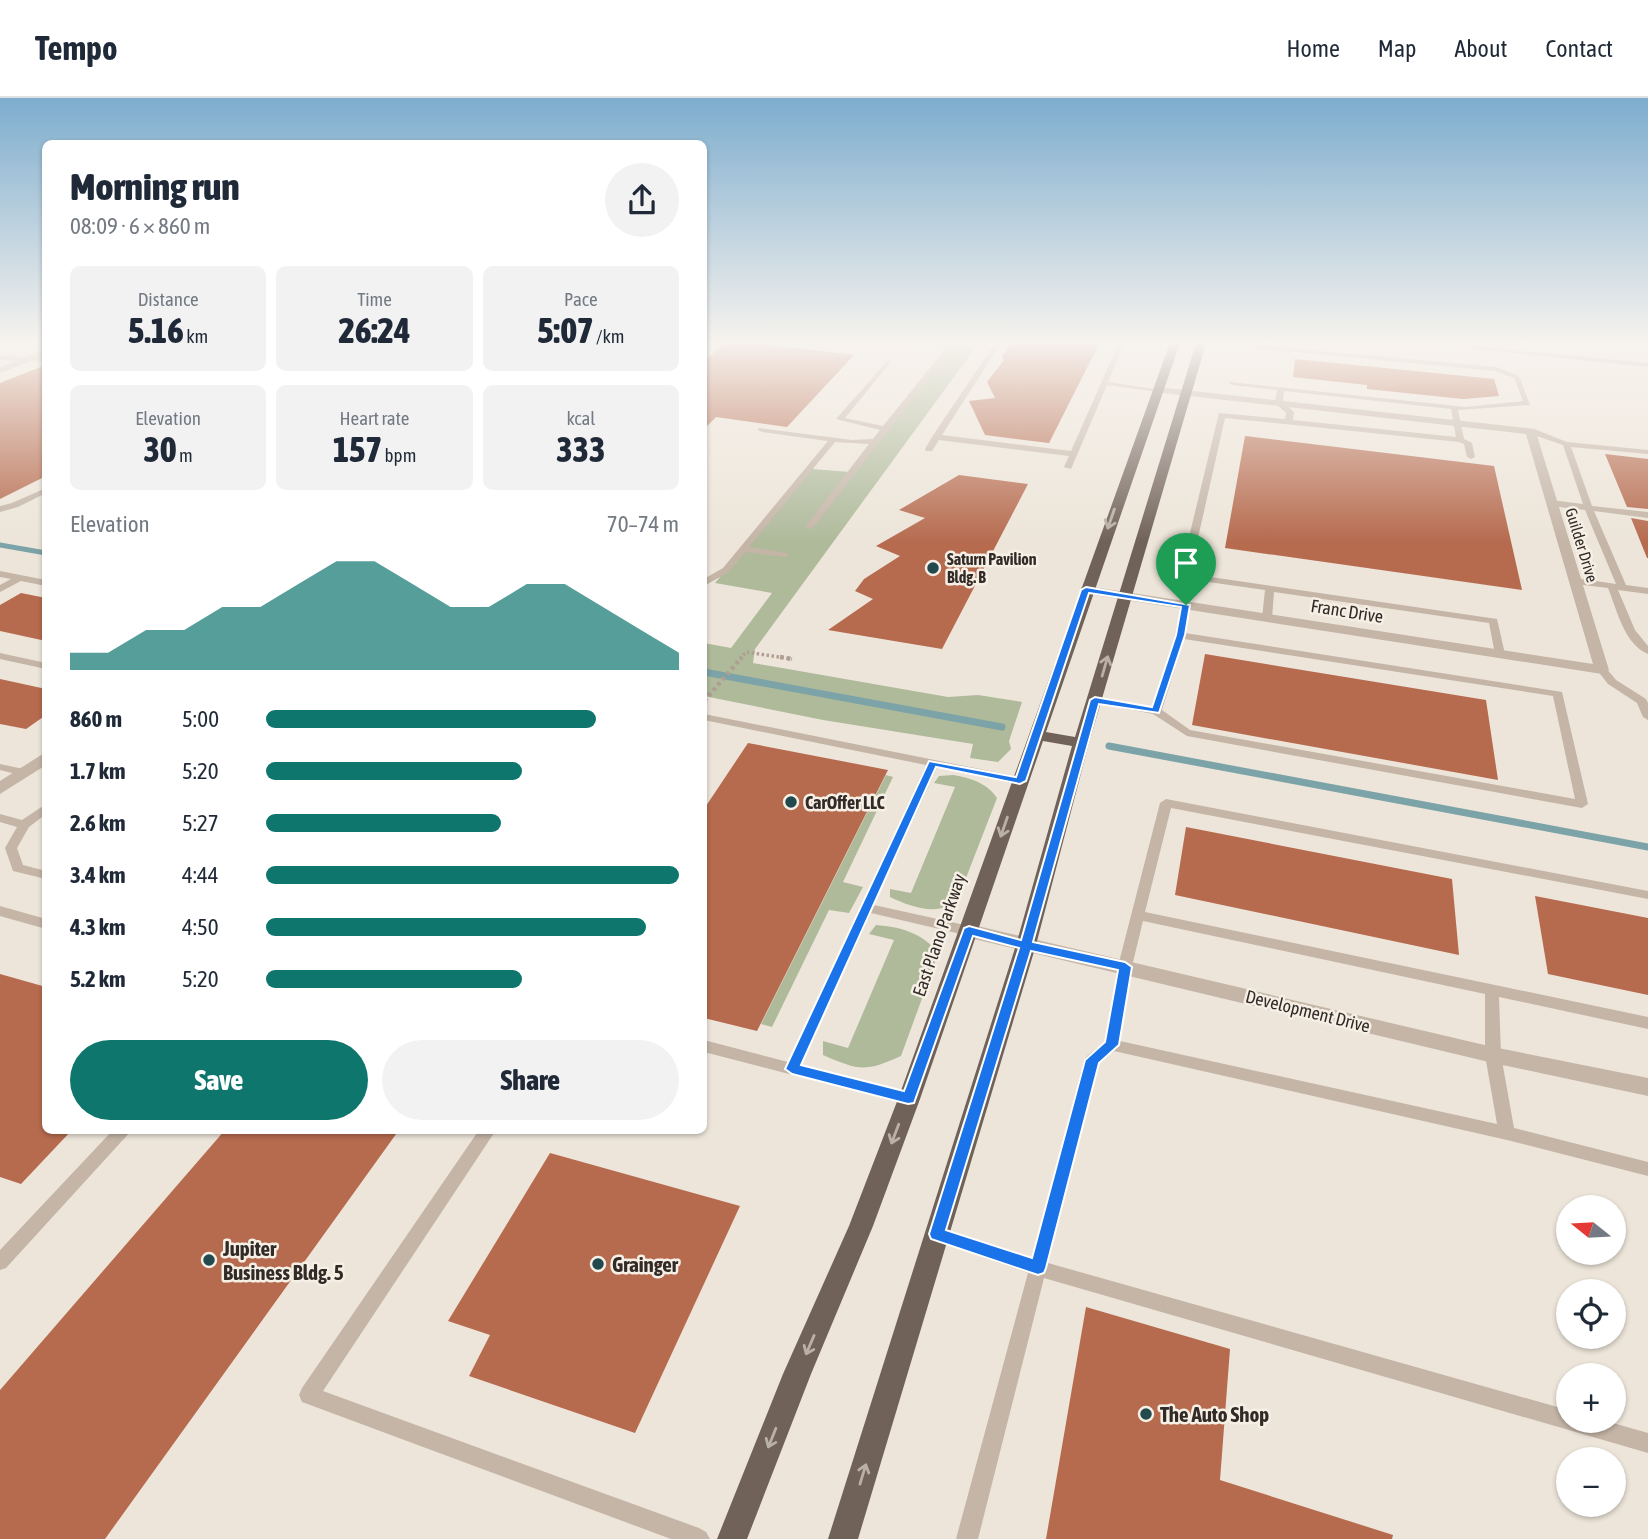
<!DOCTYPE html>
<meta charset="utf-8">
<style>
body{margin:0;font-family:"Asap Condensed",sans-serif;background:#f2f2f3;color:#1f2937;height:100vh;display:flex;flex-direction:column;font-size:26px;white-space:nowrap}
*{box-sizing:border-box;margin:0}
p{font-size:23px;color:#747a83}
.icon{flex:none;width:38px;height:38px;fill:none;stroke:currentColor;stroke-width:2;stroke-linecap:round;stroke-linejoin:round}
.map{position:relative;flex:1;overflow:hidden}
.side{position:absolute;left:42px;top:42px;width:665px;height:994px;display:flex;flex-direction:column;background:#fff;border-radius:10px;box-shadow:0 2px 5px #0004}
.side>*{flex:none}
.needle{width:46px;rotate:288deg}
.tools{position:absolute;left:1556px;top:1097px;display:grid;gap:14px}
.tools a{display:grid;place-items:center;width:70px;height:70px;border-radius:50%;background:#fff;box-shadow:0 2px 5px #0004;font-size:35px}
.pin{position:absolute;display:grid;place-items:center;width:60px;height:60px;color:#fff;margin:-72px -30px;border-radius:50% 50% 50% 0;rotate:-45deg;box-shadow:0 0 7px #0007}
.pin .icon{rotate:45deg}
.round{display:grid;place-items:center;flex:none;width:74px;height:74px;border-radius:37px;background:#f2f2f3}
.head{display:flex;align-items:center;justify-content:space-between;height:119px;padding:0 28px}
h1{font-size:38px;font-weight:800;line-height:52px}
.metrics{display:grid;grid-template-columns:repeat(3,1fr);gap:10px;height:119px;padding:7px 28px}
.metrics div{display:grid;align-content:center;border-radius:10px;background:#f2f2f3;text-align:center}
.metrics b{font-size:35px;font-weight:800}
.metrics small{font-size:19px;font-weight:400}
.metrics p{font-size:19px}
.chart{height:196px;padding:14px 28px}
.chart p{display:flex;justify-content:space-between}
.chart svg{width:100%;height:126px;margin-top:7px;fill:#0f766e;opacity:.7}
.primary-button{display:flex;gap:14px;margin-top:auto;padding:14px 28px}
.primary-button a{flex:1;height:80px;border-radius:42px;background:#0f766e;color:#fff;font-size:28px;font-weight:800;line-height:80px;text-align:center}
.primary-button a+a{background:#f2f2f3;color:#1f2937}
ul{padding:0 28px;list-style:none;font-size:23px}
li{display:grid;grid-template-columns:112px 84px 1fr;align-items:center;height:52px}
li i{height:18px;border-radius:9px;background:#0f766e}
header{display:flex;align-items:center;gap:42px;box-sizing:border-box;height:98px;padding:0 35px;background:#fff;border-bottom:2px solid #e0e1e3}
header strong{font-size:33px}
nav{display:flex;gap:38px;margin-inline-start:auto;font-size:24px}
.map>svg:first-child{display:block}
.green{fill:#afba9b}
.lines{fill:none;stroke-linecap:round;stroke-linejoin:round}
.stream-far1{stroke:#7ca3a7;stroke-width:5}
.stream{stroke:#7ca3a7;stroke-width:7}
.building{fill:#b66b4f}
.path-far1{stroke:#af9f92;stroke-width:3.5;stroke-dasharray:2.5 2.5;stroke-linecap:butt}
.path{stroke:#af9f92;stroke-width:4.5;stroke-dasharray:3.5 3.5;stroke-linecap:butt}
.lane{fill:#c4b5a7;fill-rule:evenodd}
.street{fill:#c4b5a7;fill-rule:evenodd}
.primary{fill:#716259;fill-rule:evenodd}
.oneway{stroke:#bab0a6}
.route{fill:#1a73e8;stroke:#fff;stroke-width:2;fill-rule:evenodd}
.poi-dot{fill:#22494d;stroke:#f6efe5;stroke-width:2.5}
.labels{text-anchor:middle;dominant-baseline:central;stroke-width:5;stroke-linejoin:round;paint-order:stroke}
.far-street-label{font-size:16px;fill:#312a26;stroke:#f6efe5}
.far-poi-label{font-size:16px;font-weight:bold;fill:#312a26;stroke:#f6efe5;text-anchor:start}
.street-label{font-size:18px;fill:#312a26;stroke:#f6efe5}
.poi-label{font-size:18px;font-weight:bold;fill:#312a26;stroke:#f6efe5;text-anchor:start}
.near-poi-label{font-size:21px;font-weight:bold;fill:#312a26;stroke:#f6efe5;text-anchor:start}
</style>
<header>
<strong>Tempo</strong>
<nav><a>Home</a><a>Map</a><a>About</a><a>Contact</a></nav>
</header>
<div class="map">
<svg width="1648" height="1441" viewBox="0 0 1648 1441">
<rect width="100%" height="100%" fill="#ede5d9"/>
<path class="green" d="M867,242H981L755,551L753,565L948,599L978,597L1022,604L1009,643L1011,651L998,664L970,660L973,646L823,622L704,598V545L731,550L772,495L715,485L812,371L850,374L899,318L948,252Z
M886,677L893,679L843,784L863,789L849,815L829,812L772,929L761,926Z
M953,677C971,680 987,685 997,700L959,798C943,821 911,809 890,799V791L911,795L955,689L934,685L939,678Z
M876,827C900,829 920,834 937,853L935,865L901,958C865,974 860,973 823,957V943L848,950L894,842L869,836Z"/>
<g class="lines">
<path class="stream-far1" d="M0,447L46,455"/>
<path class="stream" d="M704,574L1002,629
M1109,648L1648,749"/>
</g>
<path class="building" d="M729,242H733L854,257L787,329L716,319L704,331V263Z
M1013,242L1100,244L1049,345L985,337L969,303L995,300L987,284L1004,262L1002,259Z
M1295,261L1494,281L1499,298L1463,301L1367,291V287L1293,279Z
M46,267V378L0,401V285Z
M1245,338L1494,368L1522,492L1225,450Z
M1605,356L1648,361V411L1627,409Z
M959,377L1028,386L942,551L828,532L873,501L855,493L864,481L900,458L876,448L925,420L899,412Z
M1631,420L1648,423V460H1647Z
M21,495L46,500V543L0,533V507Z
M1205,556L1486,602L1498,682L1192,627Z
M0,581L46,591V617L26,631L0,626Z
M748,645L888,672L757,933L704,920V711Z
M1186,729L1452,781L1459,857L1175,797Z
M1535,798L1648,820V897L1548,876Z
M0,876L46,889V1032H72L21,1086L0,1079Z
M225,1032H399L105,1441H0V1292Z
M550,1055L740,1108L635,1335L469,1278L490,1237L448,1223Z
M1086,1209L1230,1251L1220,1382L1393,1437L1392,1441H1046Z"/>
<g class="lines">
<path class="path-far1" d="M740,561L746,554L792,561"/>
<path class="path" d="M780,559L792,561
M704,603L742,559"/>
<path class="lane" d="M885,242L931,245L950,253L812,431L805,429L869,346L835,344L749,449L787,455V459L745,454L729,474L704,488V481L723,470L828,343L762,334L758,332L759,330L852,342L873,341L880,332L836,321L888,262L891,264L890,265L845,320L883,328L943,254L930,249Z
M997,242H1003L942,337L1071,353L1120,242H1126L1108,284L1161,292L1158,294L1107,287L1071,371L1064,369L1069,358L939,342L932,353H926L925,351L932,339Z
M1202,242L1496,269L1519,278L1530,307L1458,312L1464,341L1472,345L1475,359L1471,361L1467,359L1464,346L1459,344L1225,320L1191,471L1197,477L1497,521L1505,556L1504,558L1500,559L1495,556L1489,525L1274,494L1272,520L1267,523L1262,520L1265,492L1194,482L1181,472L1219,315L1285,321L1286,315L1275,305L1277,292L1232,287L1229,285L1230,284L1466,309L1523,303L1514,280L1495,273L1200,245V243ZM1284,293L1451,311L1456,339L1293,322L1294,314L1283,304Z
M1386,242H1410L1648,265V269Z
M0,258L46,260V264L0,262Z
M1528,331H1534L1567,344L1648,352V356L1571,349L1592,408L1648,414V420L1594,413L1626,487L1648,490V496L1618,492L1635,532L1648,548V556C1624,546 1617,512 1608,490L1575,486L1570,483L1575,480L1616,486L1585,412L1551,408L1547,405L1551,402L1583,406L1563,347L1528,335Z
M46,390V395L18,409L0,414V408L12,405Z
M0,473L46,482V488L21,483L0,494V487L11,481L0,479Z
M1186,504L1191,507L1185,535L1562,594L1588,706L1582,710L1187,638L1153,616L1091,604L1090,602L1091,600L1095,599L1152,609L1175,537L1181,507ZM1184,541L1553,598L1575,701L1190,632L1162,612Z
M0,555L46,565V571L0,561Z
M1602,569L1606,570L1616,582L1646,601L1648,605V622L1643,619L1637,605L1608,586L1597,572Z
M704,616L1020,679L1026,683L1020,687L937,670L874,807L969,828L974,830L976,833L974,836L969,838L871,815L801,967L915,997L917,1001L915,1005L909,1007L704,954V942L788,964L926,667L704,622Z
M0,666L28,672L30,674L24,678L0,672Z
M1166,701L1648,793V801L1171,710L1145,814L1648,919V931L1499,899L1501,957L1514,1030L1648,1064V1078L1507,1042L1114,953L1099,965L1048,1165L1568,1312V1323H1606L1648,1335V1355L1044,1180L978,1441H956L1028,1175L931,1141L928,1136L931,1131L937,1128L1032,1160L1084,962L1087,958L1105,944L1118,868L1160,705ZM1143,823L1485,896V957L1497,1026L1120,943L1132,868Z
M46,706V716L29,729L17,750L23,767L46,773V781L13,773L5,750L17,729L0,724V716L22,722Z
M0,808L46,821V831L0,818Z
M113,1032H132L6,1170L0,1172V1152Z
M479,1032H496L323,1293L699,1430L706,1434L710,1441H671L302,1304L299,1297L302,1290Z"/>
<path class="street" d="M46,251V257L0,275V269Z
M1158,289L1535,331L1609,572L1602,576L1081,495V489L1086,488L1593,566L1526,336L1154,294L1153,292Z
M46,654V667L0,696V683Z
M969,826L1493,949L1648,980V998L1493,965L962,838L959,833L962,828Z"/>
<path class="primary" d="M1171,242H1181L1046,634L1075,639L1197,242H1207L1089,645L1036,847L858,1441H828L1016,847L1072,648L1043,643L920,1001L873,1128L811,1276L747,1441H717L783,1276L849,1128L898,1001Z"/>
</g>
<defs><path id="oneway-shaft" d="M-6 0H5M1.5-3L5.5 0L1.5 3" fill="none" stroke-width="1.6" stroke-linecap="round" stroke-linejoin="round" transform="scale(1.75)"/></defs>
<g class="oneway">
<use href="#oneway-shaft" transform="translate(1111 421) rotate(109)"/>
<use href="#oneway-shaft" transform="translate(1105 568) rotate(-74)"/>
<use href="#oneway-shaft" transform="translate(1004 729) rotate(109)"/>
<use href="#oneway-shaft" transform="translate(895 1036) rotate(111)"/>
<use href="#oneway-shaft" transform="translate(810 1247) rotate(113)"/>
<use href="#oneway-shaft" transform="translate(772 1340) rotate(112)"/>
<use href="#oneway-shaft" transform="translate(863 1376) rotate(-73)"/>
</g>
<linearGradient id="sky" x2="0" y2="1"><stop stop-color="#7dadce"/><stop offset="0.55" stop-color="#f7f3ee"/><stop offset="1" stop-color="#f7f3ee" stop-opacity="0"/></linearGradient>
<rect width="1648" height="444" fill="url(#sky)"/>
<path class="route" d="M1086,489L1190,507L1185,537L1159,615L1099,606L1033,844L1125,864L1132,869L1119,947L1099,965L1046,1170L1044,1175L1038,1177L931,1141L929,1136L1019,850L973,838L914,1005L908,1006L792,976L785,971L929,663L1016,679L1081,492ZM1089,495L1181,509L1176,537L1152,609L1095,599L1090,602L1021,842L969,828L964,830L904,993L801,967L936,669L1020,686L1026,683ZM1031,853L1118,872L1105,944L1085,962L1032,1160L946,1132Z"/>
<g class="poi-dot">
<circle cx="933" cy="470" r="7"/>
<circle cx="791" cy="704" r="7"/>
<circle cx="209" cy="1162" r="7"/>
<circle cx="598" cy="1166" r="7"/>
<circle cx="1146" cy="1316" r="7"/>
</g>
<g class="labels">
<g class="far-street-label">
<text transform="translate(1582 447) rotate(73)">Guilder Drive</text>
</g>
<g class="far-poi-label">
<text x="947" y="461">Saturn Pavilion<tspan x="947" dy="18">Bldg. B</tspan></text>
</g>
<g class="street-label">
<text transform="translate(1347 513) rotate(9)">Franc Drive</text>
<text transform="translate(939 837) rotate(-71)">East Plano Parkway</text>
<text transform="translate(1308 913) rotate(14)">Development Drive</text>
</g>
<g class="poi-label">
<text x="805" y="704">CarOffer LLC</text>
</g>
<g class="near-poi-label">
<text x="223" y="1150">Jupiter<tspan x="223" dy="24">Business Bldg. 5</tspan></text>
<text x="612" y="1166">Grainger</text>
<text x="1160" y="1316">The Auto Shop</text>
</g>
</g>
</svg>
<div class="tools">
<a><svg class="needle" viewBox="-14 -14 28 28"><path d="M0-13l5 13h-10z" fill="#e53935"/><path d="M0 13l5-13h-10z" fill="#747a83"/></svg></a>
<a><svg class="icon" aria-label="locate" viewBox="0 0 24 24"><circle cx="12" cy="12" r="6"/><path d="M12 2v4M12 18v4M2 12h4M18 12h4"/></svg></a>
<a>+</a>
<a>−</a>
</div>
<div class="pin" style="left:1186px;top:507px;background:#1e9e55"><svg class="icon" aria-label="arrive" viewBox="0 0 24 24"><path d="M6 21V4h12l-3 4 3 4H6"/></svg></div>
<section class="side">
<div class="head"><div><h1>Morning run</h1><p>08:09 · 6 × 860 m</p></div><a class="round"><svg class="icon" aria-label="share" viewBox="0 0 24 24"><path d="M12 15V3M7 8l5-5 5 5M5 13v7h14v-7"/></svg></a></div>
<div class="metrics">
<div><p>Distance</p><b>5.16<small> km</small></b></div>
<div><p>Time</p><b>26:24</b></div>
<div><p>Pace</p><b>5:07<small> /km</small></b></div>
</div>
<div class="metrics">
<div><p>Elevation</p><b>30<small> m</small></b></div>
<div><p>Heart rate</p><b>157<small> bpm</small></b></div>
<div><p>kcal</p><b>333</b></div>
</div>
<div class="chart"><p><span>Elevation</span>70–74 m</p>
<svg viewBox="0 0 160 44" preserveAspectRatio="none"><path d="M0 44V38L10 38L20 30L30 30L40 22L50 22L60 14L70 6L80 6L90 14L100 22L110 22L120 14L130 14L140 22L150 30L160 38V44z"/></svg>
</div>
<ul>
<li><b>860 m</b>5:00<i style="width:80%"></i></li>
<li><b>1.7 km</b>5:20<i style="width:62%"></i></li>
<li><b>2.6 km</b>5:27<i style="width:57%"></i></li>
<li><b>3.4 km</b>4:44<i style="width:100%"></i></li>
<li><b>4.3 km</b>4:50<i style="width:92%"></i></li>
<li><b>5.2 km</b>5:20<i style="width:62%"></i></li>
</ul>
<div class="primary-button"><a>Save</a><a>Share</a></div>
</section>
</div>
